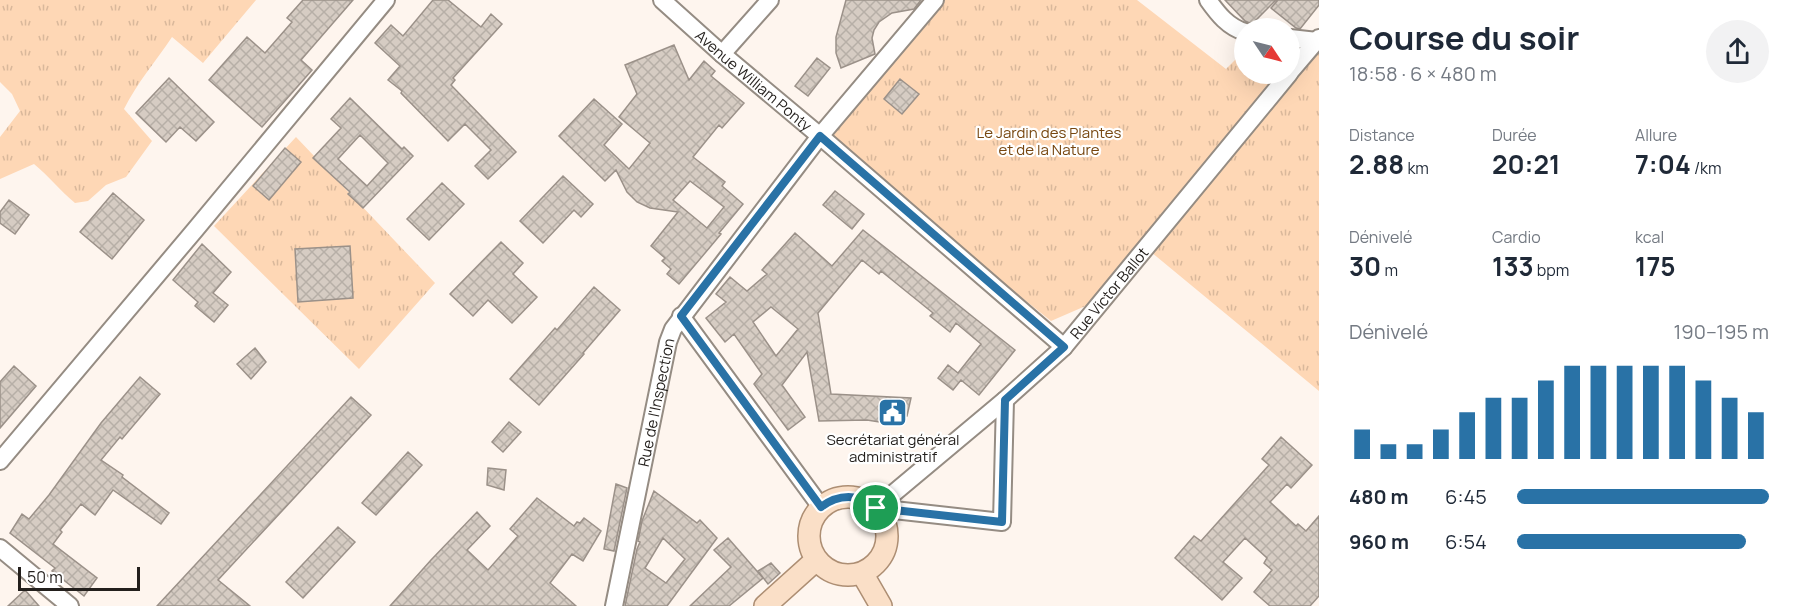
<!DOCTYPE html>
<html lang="fr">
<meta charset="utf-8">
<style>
body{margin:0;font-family:Manrope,sans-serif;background:#f2f2f3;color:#1f2937;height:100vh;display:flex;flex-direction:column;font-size:22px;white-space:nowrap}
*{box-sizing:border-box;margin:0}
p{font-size:20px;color:#747a83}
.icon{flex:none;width:33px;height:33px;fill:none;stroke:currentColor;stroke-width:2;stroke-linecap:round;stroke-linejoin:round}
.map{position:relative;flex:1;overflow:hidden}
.drawer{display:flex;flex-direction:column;background:#fff;width:480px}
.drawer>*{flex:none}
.needle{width:39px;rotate:125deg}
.controls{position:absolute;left:1234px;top:18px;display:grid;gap:12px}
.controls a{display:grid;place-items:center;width:66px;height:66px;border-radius:50%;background:#fff;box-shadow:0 6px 24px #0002;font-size:30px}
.scale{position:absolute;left:18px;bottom:15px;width:122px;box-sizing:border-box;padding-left:6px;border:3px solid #231f1c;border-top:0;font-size:16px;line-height:21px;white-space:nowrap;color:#231f1c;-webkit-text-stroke:4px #fff;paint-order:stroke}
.pin{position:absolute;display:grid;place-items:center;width:51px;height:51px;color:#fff;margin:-26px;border:3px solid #fff;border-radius:50%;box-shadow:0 2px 6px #0007}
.round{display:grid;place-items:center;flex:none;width:63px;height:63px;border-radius:32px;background:#f2f2f3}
.summary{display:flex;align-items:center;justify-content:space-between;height:102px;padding:0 30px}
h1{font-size:33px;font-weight:700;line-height:45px}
.metrics{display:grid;grid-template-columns:repeat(3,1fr);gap:9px;height:102px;padding:6px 30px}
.metrics div{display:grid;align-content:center}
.metrics b{font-size:26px;font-weight:700}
.metrics small{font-size:16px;font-weight:400}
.metrics p{font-size:16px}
.chart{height:168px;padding:12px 30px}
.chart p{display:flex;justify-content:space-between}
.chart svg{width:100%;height:108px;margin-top:6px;stroke:#2972a6;stroke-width:6}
ul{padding:0 30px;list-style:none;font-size:20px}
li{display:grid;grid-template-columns:96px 72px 1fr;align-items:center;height:45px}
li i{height:15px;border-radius:8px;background:#2972a6}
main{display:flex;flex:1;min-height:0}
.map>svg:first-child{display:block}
.grass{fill:url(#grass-tufts)}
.building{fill:url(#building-cross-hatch);stroke:#9b9189;stroke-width:1.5;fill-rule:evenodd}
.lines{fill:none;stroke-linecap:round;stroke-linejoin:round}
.minor-casing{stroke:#958c83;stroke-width:20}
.major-casing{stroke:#ad8e73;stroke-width:24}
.minor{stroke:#fff;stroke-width:16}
.major{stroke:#fadfc7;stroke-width:21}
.route-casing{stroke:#fff;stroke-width:12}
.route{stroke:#2972a6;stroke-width:8}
.labels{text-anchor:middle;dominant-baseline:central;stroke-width:4.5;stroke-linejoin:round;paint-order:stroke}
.street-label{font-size:15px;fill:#231f1c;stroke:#fff}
.park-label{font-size:15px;fill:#774710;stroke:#fff}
.poi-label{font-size:15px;fill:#231f1c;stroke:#fff}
</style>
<main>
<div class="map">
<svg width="1319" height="606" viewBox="0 0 1319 606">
<defs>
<pattern id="grass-tufts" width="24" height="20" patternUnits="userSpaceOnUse" patternTransform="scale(1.5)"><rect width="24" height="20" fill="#fed7b5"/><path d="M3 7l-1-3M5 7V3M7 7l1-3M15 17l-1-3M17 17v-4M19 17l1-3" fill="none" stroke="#d9b89b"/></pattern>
<pattern id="building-cross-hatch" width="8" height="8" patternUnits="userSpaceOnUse" patternTransform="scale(1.5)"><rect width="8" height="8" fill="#d6ccc3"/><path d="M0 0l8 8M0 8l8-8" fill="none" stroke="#b7afa7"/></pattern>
</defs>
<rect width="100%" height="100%" fill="#fef5ee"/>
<path class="grass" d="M0,0H256L203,63L172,37C156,61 137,83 124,109L152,141L126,177L106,185L88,201L75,203C60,191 49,176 34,164L0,179V137L20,111L12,94L0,82Z
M935,0H1137L1226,69L1245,50V74H1289L1104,298L1051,321L820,136Z
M1319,51V391L1151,252Z
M296,137L435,283L359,369L214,226Z"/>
<path class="building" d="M303,0H353L301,60L312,70L262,127L209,80L247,37L265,53L292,22L287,18Z
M433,0H448L481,27L491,14L502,24L453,78L455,80L451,85L516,152L488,179L475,166L491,150L465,124L448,141L401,93L402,91L388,80L400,66L375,43L391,25L403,36Z
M846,0H921L914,9L892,13L879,22L874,30L872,38L875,54L841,68L836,53V37Z
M1225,0H1276L1252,24L1245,21Z
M1278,0H1319V5L1300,29L1296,28L1271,8Z
M674,45L689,80L704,61L715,71L711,76L744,103L722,128L719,125L693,157L725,182L722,186L743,204L719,233L721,234L679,284L667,274L671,269L662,261L665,258L651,246L678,212L650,208L637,202L627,192L616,170L605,181L559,136L594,99L622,124L604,145L629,169L650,143L619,117L637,94L625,65ZM690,181L724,207L707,228L673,200Z
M817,58L830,68L808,96L795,86Z
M169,78L214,122L196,141L180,127L166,142L136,113Z
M900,79L919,94L902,114L884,99Z
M350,98L402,149L404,147L413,156L363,208L348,194L350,192L313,158L341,128L331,119ZM360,135L388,163L367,186L338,159Z
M285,148L301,162L269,200L253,186Z
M563,176L593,204L581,217L574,210L543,243L520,221Z
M442,183L464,204L429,240L407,219Z
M835,191L864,214L852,229L823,205Z
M113,193L144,220L112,259L80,232Z
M9,200L29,215L15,234L0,223V212Z
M863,230L1015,350L979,395L961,380L953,390L938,378L948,365L958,373L981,344L956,323L950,332L930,316L933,313L881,271L879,274L862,260L818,313L831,394L911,398L907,416H901L898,425L867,420L819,421L807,352L782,385L805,417L788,430L754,384L762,374L734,334L725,342L706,318L726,302L716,294L730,277L747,291L767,274L762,270L795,233L832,266ZM771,307L798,329L776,356L753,322Z
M501,242L523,263L513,274L537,297L512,323L488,300L473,316L450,294Z
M202,244L231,272L213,293L228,305L214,322L195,306L198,302L173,280Z
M350,246L353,298L298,302L295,249Z
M594,287L620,310L583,353L584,354L539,405L510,379L555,328L557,330Z
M255,348L266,362L251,379L237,364Z
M14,366L36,386L0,428V382Z
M140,377L160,394L122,439L120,437L101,460L123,475L122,477L169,513L161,524L113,490L95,515L81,504L60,530L62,532L53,544L97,578L84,596L52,571L55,568L10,533L22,514L29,519L49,495L101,423Z
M351,397L371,415L218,580L250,606H157Z
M509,422L521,432L503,452L492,442Z
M1281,437L1312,465L1291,488L1287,484L1270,502L1296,526L1298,524L1306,531L1319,516V596L1310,606H1270L1254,592L1272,570L1264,563L1267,558L1245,538L1223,562L1242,578L1222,600L1175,558L1194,536L1201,541L1269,465L1262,459Z
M408,452L422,465L376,515L362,503Z
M488,468L506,470L504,490L487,485Z
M616,484L627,488L614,551L604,549Z
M654,491L697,523L700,520L717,538L667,606H625L637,549L640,542L638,541L642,521ZM663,538L685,559L666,583L645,568Z
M537,498L574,526L577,522L580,523L584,518L601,531L583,561L572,554L550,583L576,606H390L431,560L477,512L490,526L467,550L488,570L518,536L510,529Z
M338,527L355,542L303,598L286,582Z
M728,538L763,578L729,606H690L731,567L714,550Z
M771,563L780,573L768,584L758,571Z
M25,590L39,606H8Z"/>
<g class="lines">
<defs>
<g id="minor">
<path id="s1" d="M662,0L722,54L820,136L1064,347"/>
<path d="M1208,0C1218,14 1228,27 1245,32"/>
<path d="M1290,38L1317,41"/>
<path d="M722,54L770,0"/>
<path d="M1290,72L1319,38"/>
<path d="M681,316L821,507"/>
<path d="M0,461L195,230L386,0"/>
<path id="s2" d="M876,508L1005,400L1064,347L1289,74"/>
<path d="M876,508L1002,522L1005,400"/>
<path d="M0,548L70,606"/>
<path id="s3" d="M614,606L668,342L673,329L820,136L935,0"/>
</g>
<path id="major" d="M809 536a39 39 0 1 1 78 0a39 39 0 1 1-78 0Z
M862,573L881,606
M765,606L816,560"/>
</defs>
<use href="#minor" class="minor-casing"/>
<use href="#major" class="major-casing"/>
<use href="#minor" class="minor"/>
<use href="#major" class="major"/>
</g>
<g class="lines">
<defs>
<path id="route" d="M820,136L1064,347L1005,400L1002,522L876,508C859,493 838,494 821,507L681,316Z"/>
</defs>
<use href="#route" class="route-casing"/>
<use href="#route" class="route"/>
</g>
<defs>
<symbol id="civic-square" viewBox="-11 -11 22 22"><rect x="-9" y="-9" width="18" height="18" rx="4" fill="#2972a6" stroke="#fff"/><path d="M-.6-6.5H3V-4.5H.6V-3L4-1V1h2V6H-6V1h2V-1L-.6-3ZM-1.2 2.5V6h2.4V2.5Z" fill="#fff"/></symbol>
</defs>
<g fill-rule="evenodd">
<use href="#civic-square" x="876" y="396" width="33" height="33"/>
</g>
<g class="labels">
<g class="street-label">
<text stroke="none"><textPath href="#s1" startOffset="122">Avenue William Ponty</textPath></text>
<text stroke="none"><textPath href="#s2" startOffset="318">Rue Victor Ballot</textPath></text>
<text stroke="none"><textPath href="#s3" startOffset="208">Rue de l'Inspection</textPath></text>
</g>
<g class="park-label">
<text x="1049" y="132">Le Jardin des Plantes<tspan x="1049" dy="17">et de la Nature</tspan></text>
</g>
<g class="poi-label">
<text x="893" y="439">Secrétariat général<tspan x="893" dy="17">administratif</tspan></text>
</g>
</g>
</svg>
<div class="controls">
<a><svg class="needle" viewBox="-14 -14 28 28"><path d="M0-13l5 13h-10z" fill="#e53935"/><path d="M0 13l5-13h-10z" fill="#747a83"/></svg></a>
</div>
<div class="scale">50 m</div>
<div class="pin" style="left:876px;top:508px;background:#1e9e55"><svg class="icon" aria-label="arrive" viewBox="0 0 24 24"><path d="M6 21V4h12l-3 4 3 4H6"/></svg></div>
</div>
<section class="drawer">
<div class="summary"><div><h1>Course du soir</h1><p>18:58 · 6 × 480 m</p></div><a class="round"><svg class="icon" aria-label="share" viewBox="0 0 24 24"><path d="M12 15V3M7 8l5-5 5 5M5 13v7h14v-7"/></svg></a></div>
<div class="metrics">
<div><p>Distance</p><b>2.88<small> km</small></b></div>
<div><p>Durée</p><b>20:21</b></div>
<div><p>Allure</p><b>7:04<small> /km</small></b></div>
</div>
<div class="metrics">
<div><p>Dénivelé</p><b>30<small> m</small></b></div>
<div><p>Cardio</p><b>133<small> bpm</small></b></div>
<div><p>kcal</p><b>175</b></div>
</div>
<div class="chart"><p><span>Dénivelé</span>190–195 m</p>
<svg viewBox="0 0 160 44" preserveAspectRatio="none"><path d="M5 44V32M15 44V38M25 44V38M35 44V32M45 44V25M55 44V19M65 44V19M75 44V12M85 44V6M95 44V6M105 44V6M115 44V6M125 44V6M135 44V12M145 44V19M155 44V25"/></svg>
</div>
<ul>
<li><b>480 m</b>6:45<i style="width:100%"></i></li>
<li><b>960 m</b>6:54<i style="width:91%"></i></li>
</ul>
</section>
</main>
